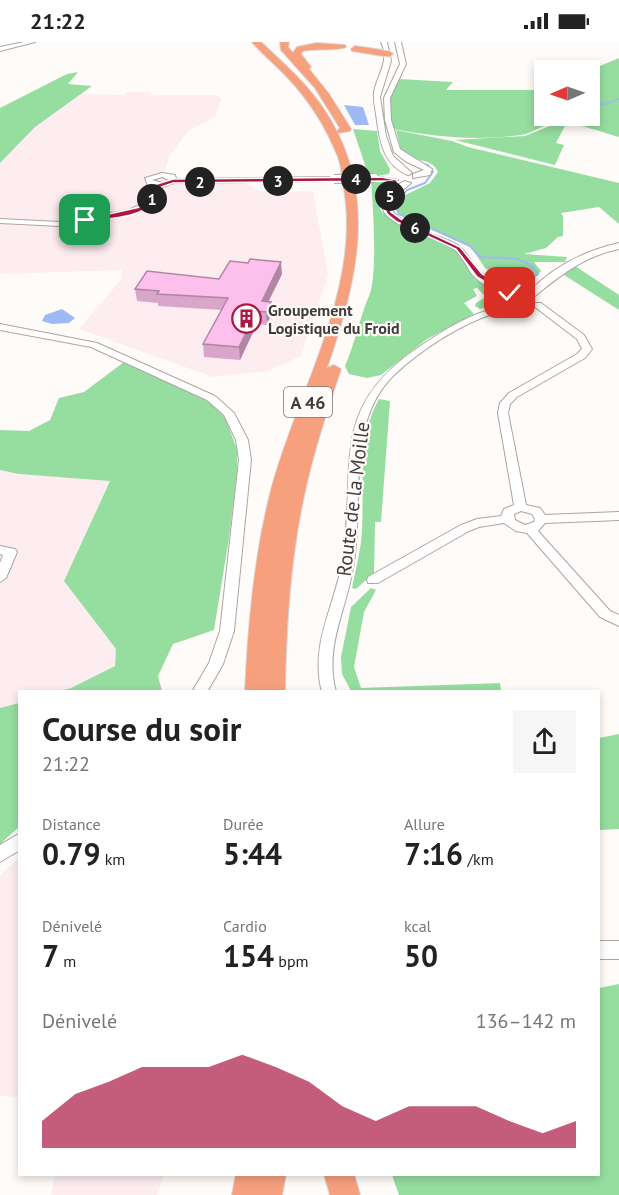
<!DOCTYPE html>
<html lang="fr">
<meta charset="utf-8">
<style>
body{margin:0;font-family:"PT Sans",sans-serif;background:#f6f6f6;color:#222;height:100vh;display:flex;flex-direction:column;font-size:22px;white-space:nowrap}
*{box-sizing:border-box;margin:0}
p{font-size:20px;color:#767676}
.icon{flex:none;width:33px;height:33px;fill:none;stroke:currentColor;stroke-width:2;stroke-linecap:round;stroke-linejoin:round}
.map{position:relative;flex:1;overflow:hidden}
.sheet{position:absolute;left:18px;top:648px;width:582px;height:486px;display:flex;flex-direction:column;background:#fff;border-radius:0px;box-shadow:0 3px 9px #0003}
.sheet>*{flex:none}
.needle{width:39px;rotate:268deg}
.buttons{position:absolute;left:534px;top:18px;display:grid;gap:12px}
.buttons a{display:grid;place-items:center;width:66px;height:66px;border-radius:0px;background:#fff;box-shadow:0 3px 9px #0003;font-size:30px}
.pin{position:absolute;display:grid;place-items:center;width:51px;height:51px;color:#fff;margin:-26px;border-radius:12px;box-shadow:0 3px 9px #0006}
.km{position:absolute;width:30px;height:30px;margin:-15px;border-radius:50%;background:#222;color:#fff;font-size:16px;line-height:30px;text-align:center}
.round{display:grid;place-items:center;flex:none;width:63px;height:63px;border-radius:0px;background:#f6f6f6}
.overview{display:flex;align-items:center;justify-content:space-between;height:102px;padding:0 24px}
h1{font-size:33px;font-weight:600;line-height:45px}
.stats{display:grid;grid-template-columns:repeat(3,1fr);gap:9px;height:102px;padding:6px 24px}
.stats div{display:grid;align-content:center}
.stats b{font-size:30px;font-weight:600}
.stats small{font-size:16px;font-weight:400}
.stats p{font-size:16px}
.chart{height:168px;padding:12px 24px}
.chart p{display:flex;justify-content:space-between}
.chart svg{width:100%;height:108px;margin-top:6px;fill:#ac1846;opacity:.7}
.status{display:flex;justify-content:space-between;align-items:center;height:42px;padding:0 30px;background:#fff;direction:ltr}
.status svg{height:16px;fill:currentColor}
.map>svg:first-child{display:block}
.industrial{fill:#fdedf0}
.green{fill:#96dda0}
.water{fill:#9eb9f4}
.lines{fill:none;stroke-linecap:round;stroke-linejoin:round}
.stream-far1{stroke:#9eb9f4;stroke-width:1.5}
.stream{stroke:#9eb9f4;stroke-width:2}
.minor-casing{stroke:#ada4a1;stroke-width:2}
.highway-casing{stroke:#d9d8d8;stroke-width:2}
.minor{fill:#fff;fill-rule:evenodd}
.highway{fill:#f7a07e;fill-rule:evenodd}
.minor-bridge-casing{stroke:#ada4a1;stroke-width:10;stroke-linecap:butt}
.minor-bridge{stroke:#fff;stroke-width:8}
.wall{fill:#daa5cb}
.shaded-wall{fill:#b186a5}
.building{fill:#fdc0ec;stroke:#b186a5;stroke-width:1.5}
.route{fill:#ac1846;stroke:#fff;stroke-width:1.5}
.labels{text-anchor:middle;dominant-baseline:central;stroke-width:4.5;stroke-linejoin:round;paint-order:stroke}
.far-poi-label{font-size:16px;font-weight:bold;fill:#403c3b;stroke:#fffbf9;text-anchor:start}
.shield{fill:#fffbf9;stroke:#797574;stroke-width:1.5}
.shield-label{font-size:18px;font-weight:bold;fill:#403c3b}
.street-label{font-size:20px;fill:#403c3b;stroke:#fffbf9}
</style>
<div class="status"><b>21:22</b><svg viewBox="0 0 49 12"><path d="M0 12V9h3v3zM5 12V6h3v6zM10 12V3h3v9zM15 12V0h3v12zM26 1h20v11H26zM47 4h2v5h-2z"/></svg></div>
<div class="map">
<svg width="619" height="1153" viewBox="0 0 619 1153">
<rect width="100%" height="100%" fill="#fffbf9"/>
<path class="industrial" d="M126,50H151V53H214L221,56L216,74L188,89L169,115L165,130L179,136L177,142L245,141L260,150L313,149L328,233L301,314L268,329L213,335L79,287L121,238L122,228L0,232V121L35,85L81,52L125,53Z
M0,428L19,432L110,438L64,539L117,607L115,625L71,646L60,649L20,650L19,661L0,666Z
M19,816V1055L0,1054V833Z
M55,1133V1132L164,1133L157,1153H51Z"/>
<path class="green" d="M619,16V95C601,90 580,82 561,80C546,79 535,91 521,93C474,99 439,95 393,87L388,60L398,37L453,40L446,48H537L544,50V74H590V33L600,24Z
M78,30L68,42L92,44L35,85L0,121V66L67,32Z
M555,82H566L556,101L564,103L555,123L455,98L525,94Z
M353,87L377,89L380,109L390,127L389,132L369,135Z
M396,88L452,99L468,105L619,141V182L599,165L561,171L563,174V194L558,195L546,206L524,212L567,215L565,220H534L541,229L535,236L508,240L485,226L470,204L405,175L396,168L394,163L397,157L430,141L438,130C432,115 413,120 402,112Z
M371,139L384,138L390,141L380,166L382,170L395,180L449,205L457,210L475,237L502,255L501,261L480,267L475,264L476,261L486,255L477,246L473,247L477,254L464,261L474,272L427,297L381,333L367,336L349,332L345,324C355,301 360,275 369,254C378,234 373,163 371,139Z
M575,224L619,253V268L564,233Z
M124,320L211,361L226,377L237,408V431L229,496L214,588L173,602L158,634L162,649H60L71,646L115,624L116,607L64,539L110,439L19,432L0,428V388L29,389L50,378L59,356L84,350Z
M379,357L390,359L381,480H375L374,531L356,547L352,546C355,530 359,515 361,500C366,453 355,399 379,357Z
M371,546L376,548L364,570L354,625L361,646L500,641L501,649H351L342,632L341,615L351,565Z
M19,661V785L0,802V666Z
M619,692V787L599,788V696Z
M619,942V1153H399L392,1133L598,1132L599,946Z"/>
<path class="water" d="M344,63L363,65L369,83H355Z
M62,267L75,276L69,281L52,282L42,279L45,273Z"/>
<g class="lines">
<path class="stream-far1" d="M590,64L606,62L619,57
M418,120L428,123L432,128"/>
<path class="stream" d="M431,127L433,130L425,141L407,148L395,163L399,172L470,204L480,215C501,217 525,211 538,232L535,234"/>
<defs>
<path id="minor" d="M24,0H35L0,9V5Z
M381,0H387L391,19L380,55L386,94L393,114L412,131L408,133C384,123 380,101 377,79C376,69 373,60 374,50C378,31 390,19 381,0Z
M395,0H401L406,22L390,56L391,78L400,107L432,127L430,133L413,136V132L424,128L405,119L394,110L385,78L384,56L400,22Z
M162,131L175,133L176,137L334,135L338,137L334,139L174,141L162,145L154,162L131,172L60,184L0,181V177L60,180L129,168L148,159L155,145L148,144L145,136ZM162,135L169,138L163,141L152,138Z
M374,134L398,138L394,140L371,138V134Z
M404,139L411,141L390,159C388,180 435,192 450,199C467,206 470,221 482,232C492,241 504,245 515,251V255C502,256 479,241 471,231C466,223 462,214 455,208C433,190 341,178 404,139Z
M619,201V207C585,214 562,232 535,254L527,252C552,225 584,209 619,201Z
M535,261H541L584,293L592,307L585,316L517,355L510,362L508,371L526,463L540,466L545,473L619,470V478L545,481L538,489L610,569L619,573V584L600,575L527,491L516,489L504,481L479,485L469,489L378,541H368L367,538L368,535L461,483L477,477L501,474L504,467L514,463L498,371L500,361L509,351L577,312L582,307L577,297L535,265ZM521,469L532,472L535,477L534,480L525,483L515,478L514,472Z
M512,263L523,262L528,265C519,271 503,269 493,272C460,282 418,310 393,334C344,383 365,464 353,526C346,569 324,605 336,650H322C310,605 332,569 341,526C360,426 322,367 425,301C452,283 479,267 512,263Z
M0,282L97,301L215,354L234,371L248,398L251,418L234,589L223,622L207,650H192L209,621L220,589L239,418L236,398L224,373L207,358L91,305L0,288Z
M0,504L15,507L17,510L6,536L0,540V521L3,513L0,512Z
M20,791V808L0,820V803Z
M598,899H619V917H598Z"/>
<path id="highway" d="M252,0H261C282,20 304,39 321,63C380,147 358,236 327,326L334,323L341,327C327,369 313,411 304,454C290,518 286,584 285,650H245C248,583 254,516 270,452C295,353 364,245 343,142C342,133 341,123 338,115C326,85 310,59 287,35C276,23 263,13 252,0Z
M280,0H289L288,5L293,11L297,5L317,1L345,3L346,5C338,9 316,6 303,9L301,12L311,25L309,27L329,52L351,87L350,89L338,91L337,89L340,86L315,46L281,8Z
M355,4L389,9L393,12L389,15L352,9L351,7Z
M236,1132H286L282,1153H232Z
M324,1132H354L360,1153H330Z"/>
</defs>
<use href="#minor" class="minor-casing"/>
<use href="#highway" class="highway-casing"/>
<use href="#minor" class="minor"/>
<use href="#highway" class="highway"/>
<defs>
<path id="minor-bridge" d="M334,137L374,136"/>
</defs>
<use href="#minor-bridge" class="minor-bridge-casing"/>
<use href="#minor-bridge" class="minor-bridge"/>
</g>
<path class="wall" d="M282,232L268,259L271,272L267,283L257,282L240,318L204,315L203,302L222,268L158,264V261L137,259L135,247L219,237Z"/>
<path class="shaded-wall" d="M281,220L282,232L263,271L262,259Z
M271,260V272L267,283L266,270Z
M257,269V282L240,318L239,305Z"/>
<path class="building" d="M250,217L281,220L262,259L271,260L266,270L257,269L239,305L203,302L228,256L157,252L159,249L135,247L147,229L219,237L230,219L248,221Z"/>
<path class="route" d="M381,135L397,138L398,147L389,161L391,170L401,177L460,205L482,232L512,250V252H507L477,235L456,207L397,180L387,172L383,161L392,147V139L173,141L161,145C159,150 156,158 152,162C137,177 105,176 85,180L82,178L140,165L148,159L157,142L173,137Z"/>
<defs>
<symbol id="building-ring" viewBox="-11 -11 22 22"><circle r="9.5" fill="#fffbf9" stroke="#ac1846" stroke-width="1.5"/><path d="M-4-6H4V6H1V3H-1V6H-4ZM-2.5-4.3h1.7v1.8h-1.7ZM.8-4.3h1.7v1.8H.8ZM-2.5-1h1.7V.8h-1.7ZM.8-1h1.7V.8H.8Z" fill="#ac1846"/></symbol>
</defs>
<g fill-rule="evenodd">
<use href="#building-ring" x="230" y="260" width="33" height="33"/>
</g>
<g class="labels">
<g class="far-poi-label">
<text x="268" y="268">Groupement<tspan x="268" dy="18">Logistique du Froid</tspan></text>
</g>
<rect class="shield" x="284" y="345" width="48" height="30" rx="4.5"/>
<g class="shield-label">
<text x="308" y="360">A 46</text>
</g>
<g class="street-label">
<text transform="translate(353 457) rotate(-83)">Route de la Moille</text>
</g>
</g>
</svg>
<div class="buttons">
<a><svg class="needle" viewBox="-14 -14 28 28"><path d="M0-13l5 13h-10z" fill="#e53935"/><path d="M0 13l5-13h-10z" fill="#767676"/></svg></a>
</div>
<div class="pin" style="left:85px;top:178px;background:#1e9e55"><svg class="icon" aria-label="arrive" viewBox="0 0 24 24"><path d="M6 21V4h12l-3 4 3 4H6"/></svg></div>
<div class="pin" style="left:510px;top:251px;background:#d93025"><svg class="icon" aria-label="check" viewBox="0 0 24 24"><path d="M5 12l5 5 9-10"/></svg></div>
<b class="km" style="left:152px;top:157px">1</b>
<b class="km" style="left:200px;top:140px">2</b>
<b class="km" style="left:278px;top:139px">3</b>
<b class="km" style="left:356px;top:137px">4</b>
<b class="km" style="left:390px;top:154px">5</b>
<b class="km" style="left:415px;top:186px">6</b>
<section class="sheet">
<div class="overview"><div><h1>Course du soir</h1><p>21:22</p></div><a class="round"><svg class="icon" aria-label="share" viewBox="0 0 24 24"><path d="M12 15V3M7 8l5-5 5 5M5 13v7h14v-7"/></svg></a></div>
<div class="stats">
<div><p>Distance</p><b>0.79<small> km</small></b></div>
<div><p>Durée</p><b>5:44</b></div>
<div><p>Allure</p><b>7:16<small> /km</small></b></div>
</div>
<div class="stats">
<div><p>Dénivelé</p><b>7<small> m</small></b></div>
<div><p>Cardio</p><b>154<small> bpm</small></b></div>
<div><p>kcal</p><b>50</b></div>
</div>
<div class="chart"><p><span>Dénivelé</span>136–142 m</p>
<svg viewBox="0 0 160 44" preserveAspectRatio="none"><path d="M0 44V33L10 22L20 17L30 11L40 11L50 11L60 6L70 11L80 17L90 27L100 33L110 27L120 27L130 27L140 33L150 38L160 33V44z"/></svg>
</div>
</section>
</div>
